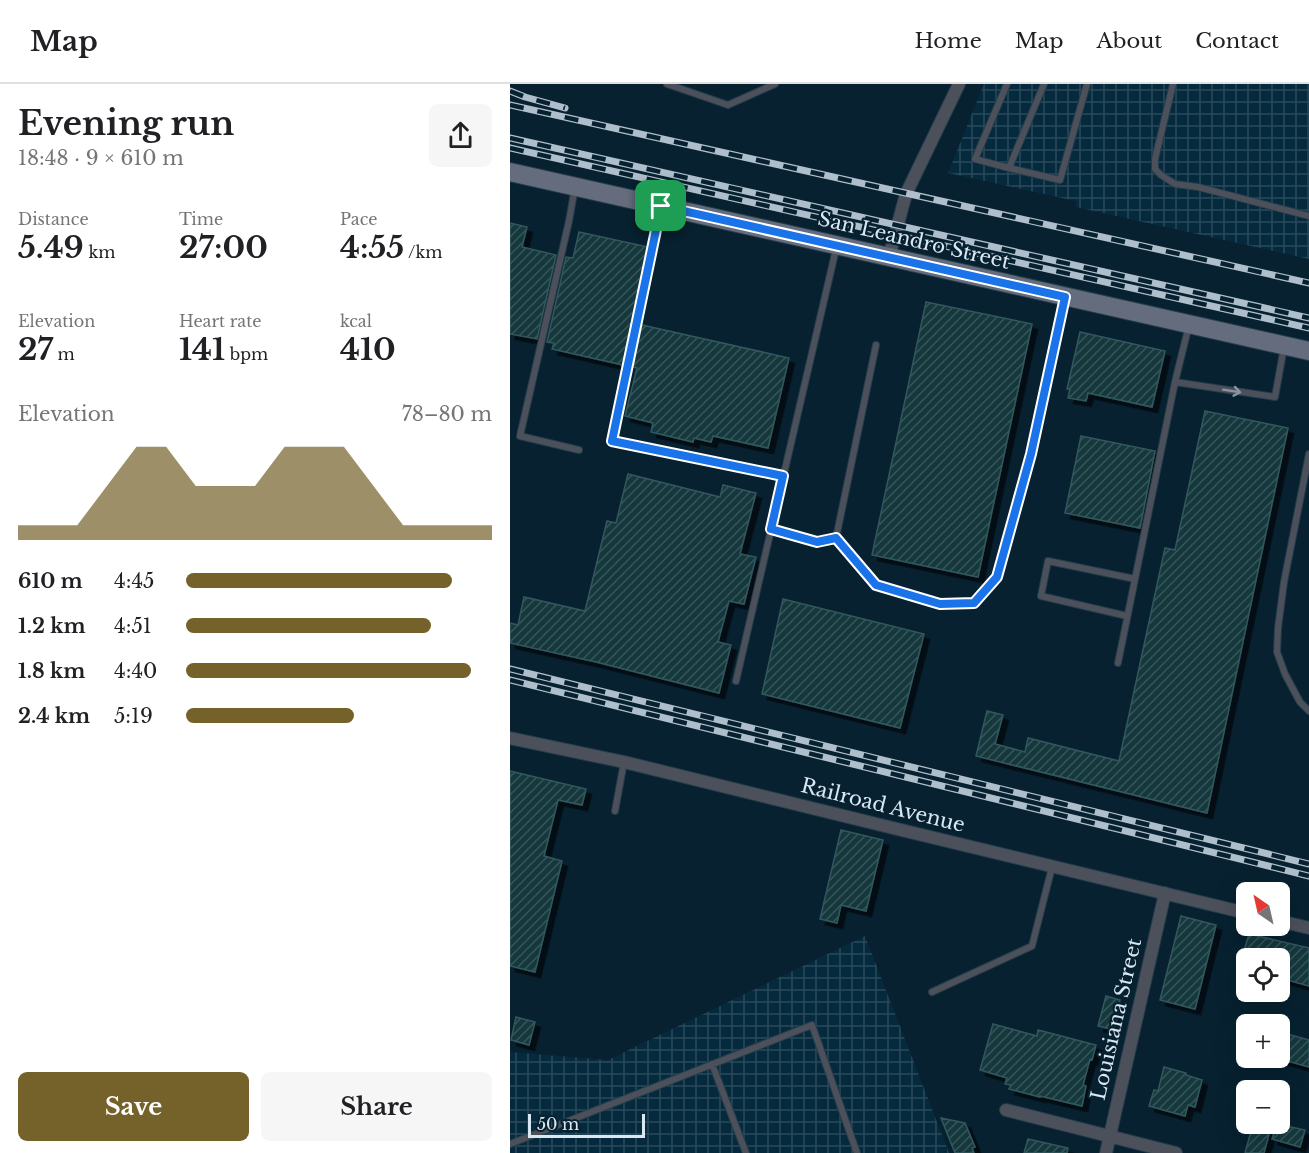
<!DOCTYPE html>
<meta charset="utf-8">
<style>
body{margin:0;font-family:"Libre Baskerville",serif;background:#f6f6f6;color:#202124;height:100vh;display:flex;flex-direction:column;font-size:22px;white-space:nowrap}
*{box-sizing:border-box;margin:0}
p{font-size:20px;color:#757577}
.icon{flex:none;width:33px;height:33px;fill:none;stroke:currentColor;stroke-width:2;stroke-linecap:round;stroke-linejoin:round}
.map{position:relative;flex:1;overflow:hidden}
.side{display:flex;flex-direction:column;background:#fff;width:510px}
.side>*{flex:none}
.needle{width:39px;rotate:326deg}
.fabs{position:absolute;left:726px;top:798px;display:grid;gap:12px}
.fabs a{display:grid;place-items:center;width:54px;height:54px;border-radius:9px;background:#fff;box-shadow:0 6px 24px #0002;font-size:30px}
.scale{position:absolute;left:18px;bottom:15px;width:117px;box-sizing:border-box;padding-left:6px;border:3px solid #d8e7f2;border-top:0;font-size:16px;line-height:21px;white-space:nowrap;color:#d8e7f2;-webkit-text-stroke:4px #072130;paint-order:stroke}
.pin{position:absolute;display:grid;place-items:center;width:51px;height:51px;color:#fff;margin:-26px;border-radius:12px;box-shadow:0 3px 9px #0006}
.round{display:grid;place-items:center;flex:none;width:63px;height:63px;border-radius:9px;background:#f6f6f6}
.overview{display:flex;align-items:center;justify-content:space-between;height:102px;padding:0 18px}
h1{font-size:33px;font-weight:800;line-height:45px}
.figures{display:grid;grid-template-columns:repeat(3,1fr);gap:9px;height:102px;padding:6px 18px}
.figures div{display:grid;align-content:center}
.figures b{font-size:30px;font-weight:800}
.figures small{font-size:16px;font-weight:400}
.figures p{font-size:16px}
.chart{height:168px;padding:12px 18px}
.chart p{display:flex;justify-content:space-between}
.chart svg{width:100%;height:108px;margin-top:6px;fill:#75622b;opacity:.7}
.cta{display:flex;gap:12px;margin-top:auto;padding:12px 18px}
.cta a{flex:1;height:69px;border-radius:9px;background:#75622b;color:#fff;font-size:24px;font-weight:800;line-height:69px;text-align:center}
.cta a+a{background:#f6f6f6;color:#202124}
ul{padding:0 18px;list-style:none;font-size:20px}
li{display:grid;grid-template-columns:96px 72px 1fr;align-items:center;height:45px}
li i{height:15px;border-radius:8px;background:#75622b}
header{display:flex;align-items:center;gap:36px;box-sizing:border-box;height:84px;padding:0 30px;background:#fff;border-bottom:2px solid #e0e0e0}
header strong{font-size:28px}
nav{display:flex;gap:33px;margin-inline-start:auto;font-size:21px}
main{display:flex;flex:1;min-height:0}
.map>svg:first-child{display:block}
.industrial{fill:url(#industrial-grid)}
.building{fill:url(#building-hatch);stroke:#33585d;stroke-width:1.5;filter:url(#shadow)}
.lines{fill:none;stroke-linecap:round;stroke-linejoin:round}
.service-casing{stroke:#243d4b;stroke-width:8}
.minor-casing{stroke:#243d4b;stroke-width:14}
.secondary-casing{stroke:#243d4b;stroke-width:20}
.service{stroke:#4b505b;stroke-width:6}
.minor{stroke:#4b505b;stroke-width:12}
.secondary{stroke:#646c7d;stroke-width:18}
.rail-casing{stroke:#aebfcb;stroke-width:7}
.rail{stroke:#072130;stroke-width:4.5;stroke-dasharray:14;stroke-linecap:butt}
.oneway{stroke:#8a949f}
.route-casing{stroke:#fff;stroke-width:12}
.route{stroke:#1a73e8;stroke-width:8}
.labels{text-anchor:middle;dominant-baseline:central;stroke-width:4.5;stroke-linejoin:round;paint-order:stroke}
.street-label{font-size:20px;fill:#d8e7f2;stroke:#072130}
</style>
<header>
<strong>Map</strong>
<nav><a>Home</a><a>Map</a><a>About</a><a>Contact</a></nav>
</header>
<main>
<section class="side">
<div class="overview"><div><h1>Evening run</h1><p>18:48 · 9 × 610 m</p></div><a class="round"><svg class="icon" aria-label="share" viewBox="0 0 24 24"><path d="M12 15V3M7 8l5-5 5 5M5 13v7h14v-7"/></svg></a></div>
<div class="figures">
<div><p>Distance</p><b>5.49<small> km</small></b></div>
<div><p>Time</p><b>27:00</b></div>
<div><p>Pace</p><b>4:55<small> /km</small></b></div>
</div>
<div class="figures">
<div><p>Elevation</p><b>27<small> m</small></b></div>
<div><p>Heart rate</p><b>141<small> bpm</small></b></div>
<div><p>kcal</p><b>410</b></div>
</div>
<div class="chart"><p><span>Elevation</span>78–80 m</p>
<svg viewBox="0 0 160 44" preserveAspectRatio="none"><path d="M0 44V38L10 38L20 38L30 22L40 6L50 6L60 22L70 22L80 22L90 6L100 6L110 6L120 22L130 38L140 38L150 38L160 38V44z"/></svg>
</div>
<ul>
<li><b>610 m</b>4:45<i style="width:87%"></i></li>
<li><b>1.2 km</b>4:51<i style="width:80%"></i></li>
<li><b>1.8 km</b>4:40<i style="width:93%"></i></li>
<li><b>2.4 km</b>5:19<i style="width:55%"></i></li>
</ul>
<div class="cta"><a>Save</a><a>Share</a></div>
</section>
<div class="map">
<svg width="799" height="1069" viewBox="0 0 799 1069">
<defs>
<pattern id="industrial-grid" width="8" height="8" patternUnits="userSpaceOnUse" patternTransform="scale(1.5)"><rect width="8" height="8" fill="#062a3d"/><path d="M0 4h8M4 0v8" fill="none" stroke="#2a495a"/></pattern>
<pattern id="building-hatch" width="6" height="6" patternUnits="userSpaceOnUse" patternTransform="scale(1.5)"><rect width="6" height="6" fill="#13393e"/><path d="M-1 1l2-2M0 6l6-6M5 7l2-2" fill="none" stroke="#35565a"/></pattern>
<filter id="shadow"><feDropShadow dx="5.5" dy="5.5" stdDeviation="0" flood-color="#0009"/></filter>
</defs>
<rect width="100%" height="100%" fill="#072130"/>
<path class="industrial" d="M474,0H799V175L566,123V117L438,89Z
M355,852L439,1069H0V968L98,976Z"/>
<path class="building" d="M0,139L17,143L12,163L46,171L27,255L0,250Z
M69,148L138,163L113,281L42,265L44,259L37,258L56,173L63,174Z
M416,218L522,240L468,493L362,471Z
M132,241L279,274L258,364L203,352L201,358L184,354L183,358L141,348L143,339L115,332L127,284L123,283Z
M570,248L655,267L642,323L578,309L576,317L558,314L560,305H557Z
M695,327L778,344L697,729L466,672L477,627L493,631L485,660L515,668L518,654L609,677L655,464L665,466Z
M571,352L645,367L630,444L555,429Z
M118,390L210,413L213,401L246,409L230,470L246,473L234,520L219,517L208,558L221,561L209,609L86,578L0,559V539L8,541L14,513L75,527L97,437L106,439Z
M273,515L414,550L390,644L252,610Z
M0,687L76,705L72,721L48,716L34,772L52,777L25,888L0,882Z
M331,746L373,756L356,827L331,821L327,839L310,835Z
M671,832L706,841L685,925L650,916Z
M739,850L799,864V902L770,894V874H732Z
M596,912L610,916L609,921H611L604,946L588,942Z
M6,933L25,938L19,961L1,956Z
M483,940L527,952L528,946L586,961L582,976L580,975L573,1001L576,1002L572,1022L530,1012V1013L499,1005L501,1001L495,1000L497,994L470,986Z
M770,948L799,956V983L770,975Z
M654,983L676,989V991L692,996L685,1023L678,1021L675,1032L639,1022L644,1006L648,1007Z
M431,1034L455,1039L465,1063L462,1064L464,1069H445Z
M748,1040L761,1043L754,1069H735L741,1047L746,1048Z
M767,1040L795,1046L790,1063L762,1055Z
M518,1055L558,1064L557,1069H514Z"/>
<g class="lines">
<defs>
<path id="service" d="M157,0L218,21L265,0
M497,0L465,75L499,84L534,0
M663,0L645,75V85L651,91L665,100L688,103L799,132
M499,84L550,96L577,0
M65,103L59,137L10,352L69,366
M151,124L102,358L273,392
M665,298L765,313L774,263
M799,370L774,498L768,544L767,568L775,590L790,618L799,627
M261,445L307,458L326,454L366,261
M326,454L366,501L430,520L464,519L487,493L521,370L546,246L554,213
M617,532L531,512L538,477L625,495
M608,579L665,298L679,241
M226,597L326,165
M105,727L114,678
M422,908L522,862L542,783
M202,980L236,1069
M0,1060L302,941L347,1069"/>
<path id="minor" d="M379,173L396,110L449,0
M0,654L114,678L383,744L736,829
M770,837L799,844
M496,1026L666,1069
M596,1069L655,809"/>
<path id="secondary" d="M0,88L799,267"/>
</defs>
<use href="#service" class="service-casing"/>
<use href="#minor" class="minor-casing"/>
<use href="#secondary" class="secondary-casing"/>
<use href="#service" class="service"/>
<use href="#minor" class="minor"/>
<use href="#secondary" class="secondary"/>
<defs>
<path id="rail" d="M0,7L15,13L55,24
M0,21L799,199
M0,54L799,234
M0,64L799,244
M0,585L799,780
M0,596L799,792"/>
</defs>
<use href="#rail" class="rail-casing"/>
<use href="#rail" class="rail"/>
</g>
<defs><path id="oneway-shaft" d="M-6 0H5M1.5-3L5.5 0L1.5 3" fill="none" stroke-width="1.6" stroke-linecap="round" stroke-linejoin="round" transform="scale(1.5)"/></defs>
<use class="oneway" href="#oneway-shaft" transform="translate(722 307) rotate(9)"/>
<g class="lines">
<defs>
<path id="route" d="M151,122L555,213L521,370L487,493L464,519L430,520L366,501L326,454L307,458L261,445L273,392L102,357Z"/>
</defs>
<use href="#route" class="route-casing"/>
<use href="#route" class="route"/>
</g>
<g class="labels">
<g class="street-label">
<text transform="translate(404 156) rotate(13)">San Leandro Street</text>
<text transform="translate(373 721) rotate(14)">Railroad Avenue</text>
<text transform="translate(606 935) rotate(-77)">Louisiana Street</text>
</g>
</g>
</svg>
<div class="fabs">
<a><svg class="needle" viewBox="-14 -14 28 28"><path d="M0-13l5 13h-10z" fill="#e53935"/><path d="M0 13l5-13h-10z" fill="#757577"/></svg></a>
<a><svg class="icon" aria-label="locate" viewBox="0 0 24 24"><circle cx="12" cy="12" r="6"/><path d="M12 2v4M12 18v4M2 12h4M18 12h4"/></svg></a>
<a>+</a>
<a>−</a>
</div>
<div class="scale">50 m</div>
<div class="pin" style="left:151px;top:122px;background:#1e9e55"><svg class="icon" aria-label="arrive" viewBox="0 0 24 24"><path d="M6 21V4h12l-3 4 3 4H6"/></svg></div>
</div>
</main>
